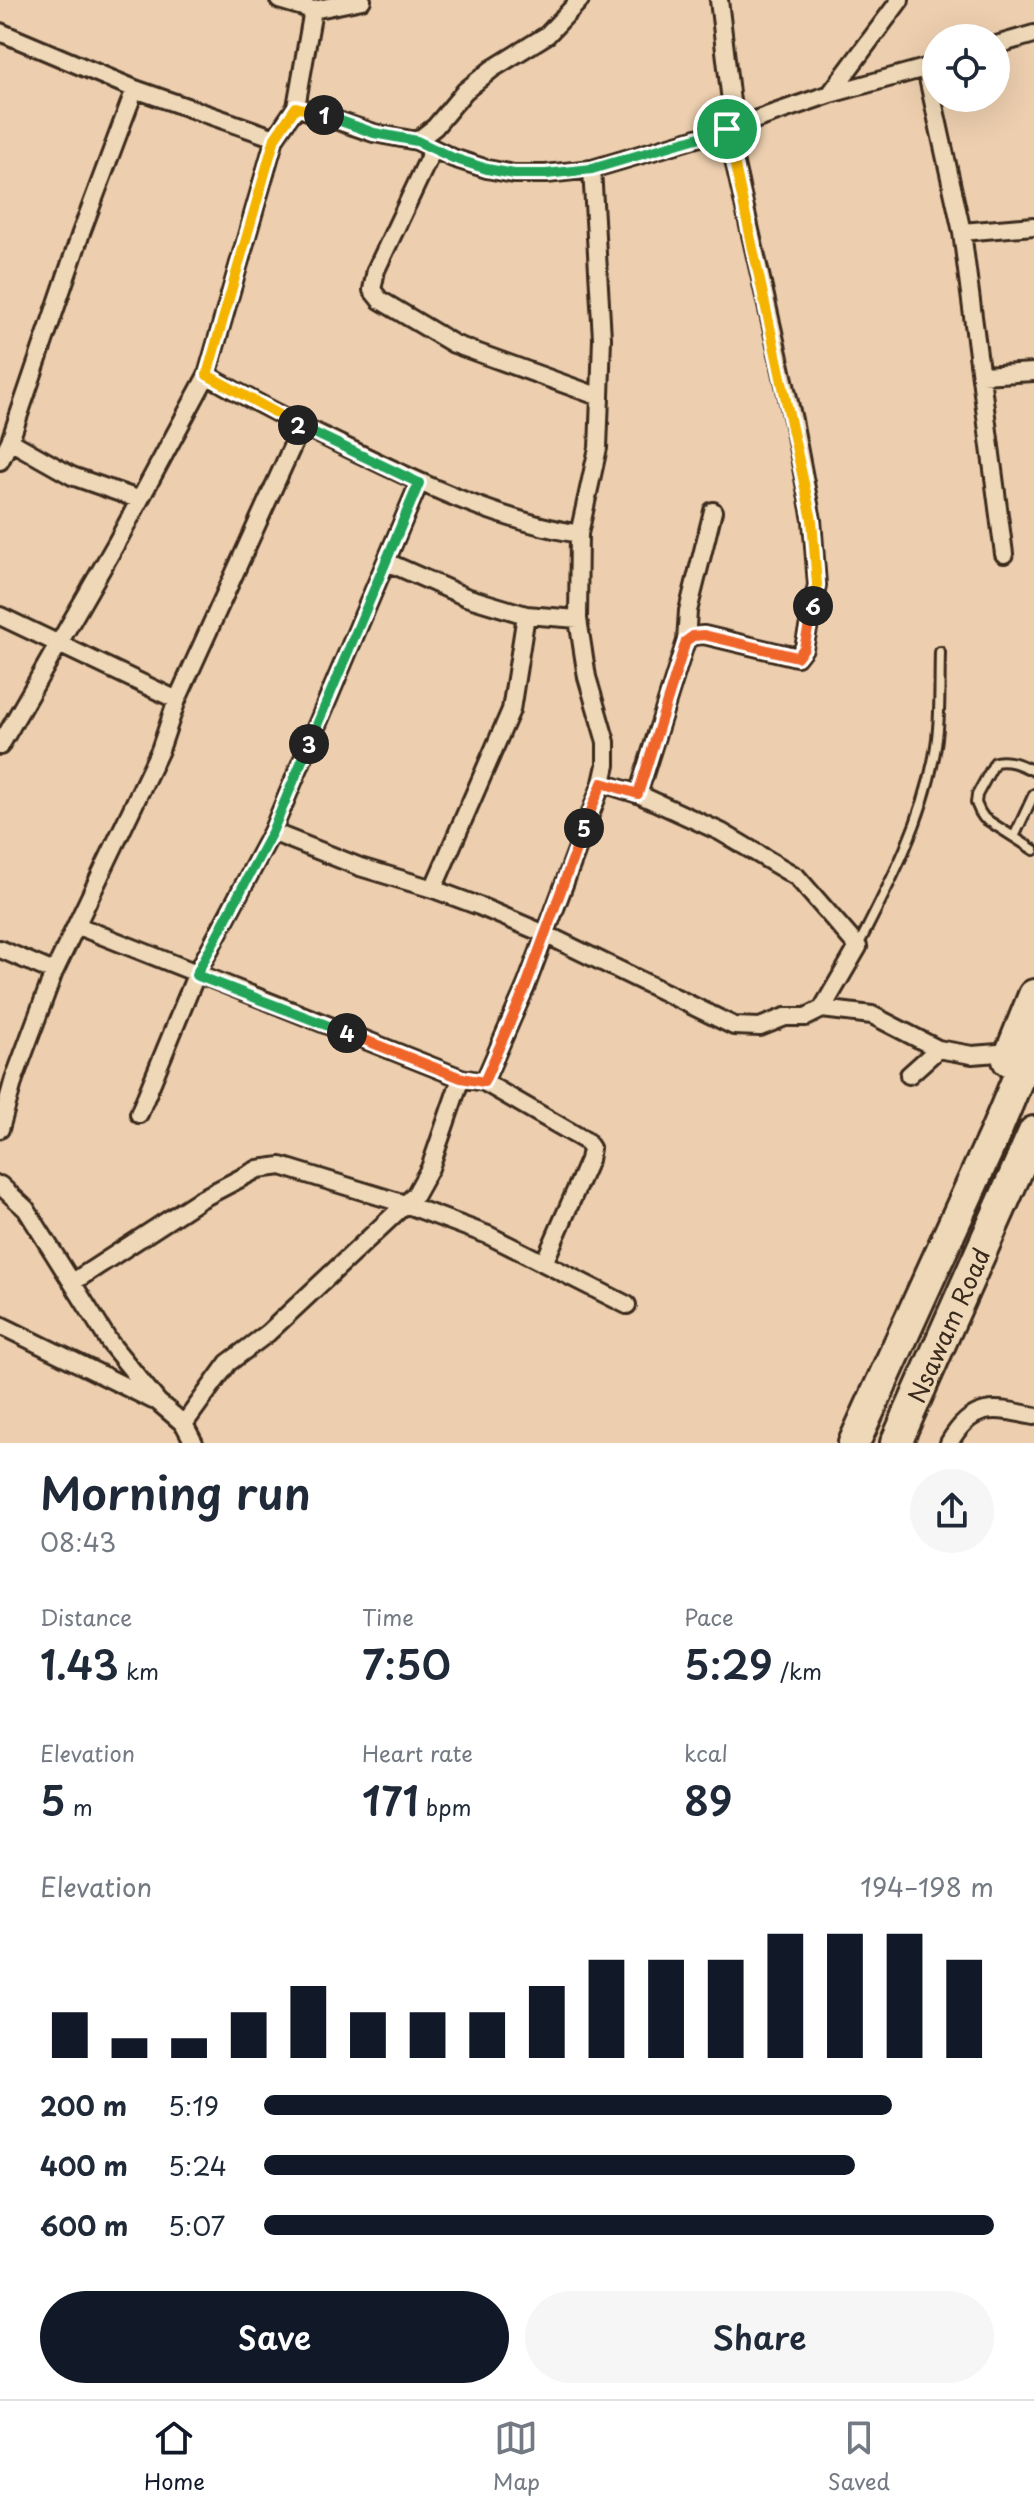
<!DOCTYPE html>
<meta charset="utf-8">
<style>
body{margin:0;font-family:"Playpen Sans",sans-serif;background:#f6f6f7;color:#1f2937;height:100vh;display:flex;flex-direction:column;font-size:30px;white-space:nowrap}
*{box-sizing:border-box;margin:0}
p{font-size:26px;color:#747a83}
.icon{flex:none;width:44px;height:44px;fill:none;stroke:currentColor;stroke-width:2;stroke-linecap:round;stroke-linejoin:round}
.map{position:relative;height:1443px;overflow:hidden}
.drawer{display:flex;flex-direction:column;background:#fff;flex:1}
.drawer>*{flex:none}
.tools{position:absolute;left:922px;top:24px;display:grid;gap:16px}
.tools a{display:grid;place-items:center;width:88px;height:88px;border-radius:50%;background:#fff;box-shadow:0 8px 32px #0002;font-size:40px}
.pin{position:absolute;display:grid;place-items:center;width:68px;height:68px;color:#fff;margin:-34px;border:4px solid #fff;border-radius:50%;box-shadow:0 2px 8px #0007}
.km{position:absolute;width:40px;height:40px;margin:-20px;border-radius:50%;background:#222;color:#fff;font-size:22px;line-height:40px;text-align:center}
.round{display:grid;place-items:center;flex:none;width:84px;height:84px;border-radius:42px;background:#f6f6f7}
.summary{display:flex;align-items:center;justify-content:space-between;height:136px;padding:0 40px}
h1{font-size:44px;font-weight:600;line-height:60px}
.figures{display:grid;grid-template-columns:repeat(3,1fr);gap:12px;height:136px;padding:8px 40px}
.figures div{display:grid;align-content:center}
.figures b{font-size:40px;font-weight:600}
.figures small{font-size:22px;font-weight:400}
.figures p{font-size:22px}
.chart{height:224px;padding:16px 40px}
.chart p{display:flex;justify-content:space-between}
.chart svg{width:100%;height:144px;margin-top:8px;stroke:#111827;stroke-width:6}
.button{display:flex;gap:16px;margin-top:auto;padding:16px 40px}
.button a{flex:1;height:92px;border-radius:48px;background:#111827;color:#fff;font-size:32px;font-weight:600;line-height:92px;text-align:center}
.button a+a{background:#f6f6f7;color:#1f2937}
ul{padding:0 40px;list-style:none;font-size:26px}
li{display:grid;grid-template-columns:128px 96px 1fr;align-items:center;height:60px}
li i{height:20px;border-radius:10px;background:#111827}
.menu{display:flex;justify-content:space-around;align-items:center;height:112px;border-top:2px solid #e0e1e3;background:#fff;font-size:22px;color:#747a83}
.menu a{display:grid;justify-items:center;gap:4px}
.menu .on{color:#111827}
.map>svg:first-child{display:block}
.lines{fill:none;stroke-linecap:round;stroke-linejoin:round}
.lane-casing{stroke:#3b2a1e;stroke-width:14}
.street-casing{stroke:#3b2a1e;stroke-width:22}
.highway-casing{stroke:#3b2a1e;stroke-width:36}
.lane{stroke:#eed8b7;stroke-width:8}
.street{stroke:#eed8b7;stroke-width:16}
.highway{stroke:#eed8b7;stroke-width:30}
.split-1-casing{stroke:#fff;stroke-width:16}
.split-2-casing{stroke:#fff;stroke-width:16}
.split-3-casing{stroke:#fff;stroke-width:16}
.split-4-casing{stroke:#fff;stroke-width:16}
.split-5-casing{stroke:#fff;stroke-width:16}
.split-6-casing{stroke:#fff;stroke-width:16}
.split-7-casing{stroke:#fff;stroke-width:16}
.split-1{stroke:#22a559;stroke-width:10}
.split-2{stroke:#f5b400;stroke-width:10}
.split-3{stroke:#22a559;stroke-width:10}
.split-4{stroke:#22a559;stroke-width:10}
.split-5{stroke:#f0652b;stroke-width:10}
.split-6{stroke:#f0652b;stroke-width:10}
.split-7{stroke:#f5b400;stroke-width:10}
.labels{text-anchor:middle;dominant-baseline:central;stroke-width:6;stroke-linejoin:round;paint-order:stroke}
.street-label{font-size:24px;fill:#3b2a1e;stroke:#eed8b7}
</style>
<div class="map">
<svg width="1034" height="1443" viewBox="0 0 1034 1443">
<rect width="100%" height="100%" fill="#edcfaf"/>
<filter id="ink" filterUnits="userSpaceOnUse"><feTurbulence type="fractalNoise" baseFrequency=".0125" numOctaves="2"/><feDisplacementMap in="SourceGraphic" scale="16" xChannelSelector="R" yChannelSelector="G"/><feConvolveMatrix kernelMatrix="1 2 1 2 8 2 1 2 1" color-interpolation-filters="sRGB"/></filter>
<g filter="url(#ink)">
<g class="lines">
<defs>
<path id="lane" d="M1034,771C1021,765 1010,759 995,762L977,795L976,803L980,812L984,818L1034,850
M1014,837L1034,794
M858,946C889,885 921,825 934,757C941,724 939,687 940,652"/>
<path id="street" d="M279,0L313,10L362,0
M719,0L734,127
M0,32L135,89L275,138
M996,45L1034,34
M926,69L962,232L1004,554
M830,94L900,0
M296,107L374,133L417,141L453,158L487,169L514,174H546L592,169L734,127L830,94L936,65
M417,141L435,127L465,91L492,69L547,35L580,0
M433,149L376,270L372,290L380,300L454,344L600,397
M962,232L1034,226
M207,375C255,403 304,427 354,451C426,486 501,521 579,534
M981,375L1034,372
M10,441L72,476L138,499
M0,461L10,441L81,233L135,89
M387,562L466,597L526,615L578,619
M0,616L177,700L301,427
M686,641L688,611L713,511
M0,746L117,542L207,375L275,138L296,107L313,10
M638,794L686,641L693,636L704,635L797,657L804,648L817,585L812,520L793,420L727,129
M272,832L360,867L433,889L479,906L545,934L734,1026L760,1027L785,1017H806L822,1009L858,947L797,877L721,832L638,794L602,783
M433,889L511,710L526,615
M78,926L461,1078L484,1082L586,1141L591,1148L589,1160L544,1263
M0,949L54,972
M822,1009L872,1015L938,1049L972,1055L1011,1052
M909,1075L938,1049
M484,1082L526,986L602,783L606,765V742L587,677L578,619L579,534L598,448L600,397L602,338L592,169
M139,1114L196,975L272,832L419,483
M0,1129L14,1079L54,972L160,750L177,700
M0,1185L26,1209L110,1343L158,1402L184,1424L194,1443
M73,1282L199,1200L258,1169L281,1166L405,1204L488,1235L627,1305
M0,1325L153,1400
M184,1424L228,1363L268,1333L415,1195L430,1168L461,1078
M949,1443C972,1403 993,1407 1034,1416"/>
<path id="highway" d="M1008,1060L1034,995
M854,1443L996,1131L1034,1040
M896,1443L1034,1132"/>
</defs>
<use href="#lane" class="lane-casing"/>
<use href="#street" class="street-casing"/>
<use href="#highway" class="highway-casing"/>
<use href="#lane" class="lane"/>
<use href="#street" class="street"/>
<use href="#highway" class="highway"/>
</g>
</g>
<g class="lines" filter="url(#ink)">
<defs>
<path id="split-1" d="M324,115L374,133L417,141L453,158L487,169L514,174H546L592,169L727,129"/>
<path id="split-2" d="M298,425L207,375L275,138L296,107L324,115"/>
<path id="split-3" d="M298,425L419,483L309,744"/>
<path id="split-4" d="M309,744L272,832L196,975L347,1033"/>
<path id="split-5" d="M347,1033L461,1078L484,1082L526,986L584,828"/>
<path id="split-6" d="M584,828L602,783L638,794L686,641L693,636L704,635L797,657L804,648L813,606"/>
<path id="split-7" d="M727,129L812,520L817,585L813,606"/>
</defs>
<use href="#split-1" class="split-1-casing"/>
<use href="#split-2" class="split-2-casing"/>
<use href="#split-3" class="split-3-casing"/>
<use href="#split-4" class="split-4-casing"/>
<use href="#split-5" class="split-5-casing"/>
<use href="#split-6" class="split-6-casing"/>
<use href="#split-7" class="split-7-casing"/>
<use href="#split-1" class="split-1"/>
<use href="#split-2" class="split-2"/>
<use href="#split-3" class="split-3"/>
<use href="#split-4" class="split-4"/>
<use href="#split-5" class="split-5"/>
<use href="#split-6" class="split-6"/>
<use href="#split-7" class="split-7"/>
</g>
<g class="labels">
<g class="street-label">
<text transform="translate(948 1325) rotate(-66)">Nsawam Road</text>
</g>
</g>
</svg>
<div class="tools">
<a><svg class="icon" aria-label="locate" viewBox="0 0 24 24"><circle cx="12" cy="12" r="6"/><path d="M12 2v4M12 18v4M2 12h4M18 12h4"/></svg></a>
</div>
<div class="pin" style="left:727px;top:129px;background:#1e9e55"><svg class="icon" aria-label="arrive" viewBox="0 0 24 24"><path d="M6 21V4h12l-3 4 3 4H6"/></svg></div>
<b class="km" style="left:324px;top:115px">1</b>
<b class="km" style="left:298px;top:425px">2</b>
<b class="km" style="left:309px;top:744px">3</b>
<b class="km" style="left:347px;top:1033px">4</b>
<b class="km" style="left:584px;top:828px">5</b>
<b class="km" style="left:813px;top:606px">6</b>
</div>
<section class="drawer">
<div class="summary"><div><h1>Morning run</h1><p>08:43</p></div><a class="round"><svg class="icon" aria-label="share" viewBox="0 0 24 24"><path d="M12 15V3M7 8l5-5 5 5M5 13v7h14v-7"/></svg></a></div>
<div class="figures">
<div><p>Distance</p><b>1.43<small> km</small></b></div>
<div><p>Time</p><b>7:50</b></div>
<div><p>Pace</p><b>5:29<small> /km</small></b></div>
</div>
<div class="figures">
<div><p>Elevation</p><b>5<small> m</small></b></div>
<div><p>Heart rate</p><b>171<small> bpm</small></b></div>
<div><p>kcal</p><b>89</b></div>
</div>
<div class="chart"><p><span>Elevation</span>194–198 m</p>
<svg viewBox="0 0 160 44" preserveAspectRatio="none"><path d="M5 44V30M15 44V38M25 44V38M35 44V30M45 44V22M55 44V30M65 44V30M75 44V30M85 44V22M95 44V14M105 44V14M115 44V14M125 44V6M135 44V6M145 44V6M155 44V14"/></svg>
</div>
<ul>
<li><b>200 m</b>5:19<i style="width:86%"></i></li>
<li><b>400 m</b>5:24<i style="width:81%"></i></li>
<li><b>600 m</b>5:07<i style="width:100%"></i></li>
</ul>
<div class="button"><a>Save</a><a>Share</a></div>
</section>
<nav class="menu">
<a class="on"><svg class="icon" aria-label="home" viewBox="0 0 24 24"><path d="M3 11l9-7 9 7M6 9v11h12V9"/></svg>Home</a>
<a><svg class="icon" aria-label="map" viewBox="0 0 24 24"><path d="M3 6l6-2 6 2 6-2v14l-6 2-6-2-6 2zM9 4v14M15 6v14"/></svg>Map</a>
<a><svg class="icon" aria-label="saved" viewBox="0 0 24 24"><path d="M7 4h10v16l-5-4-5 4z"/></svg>Saved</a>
</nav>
